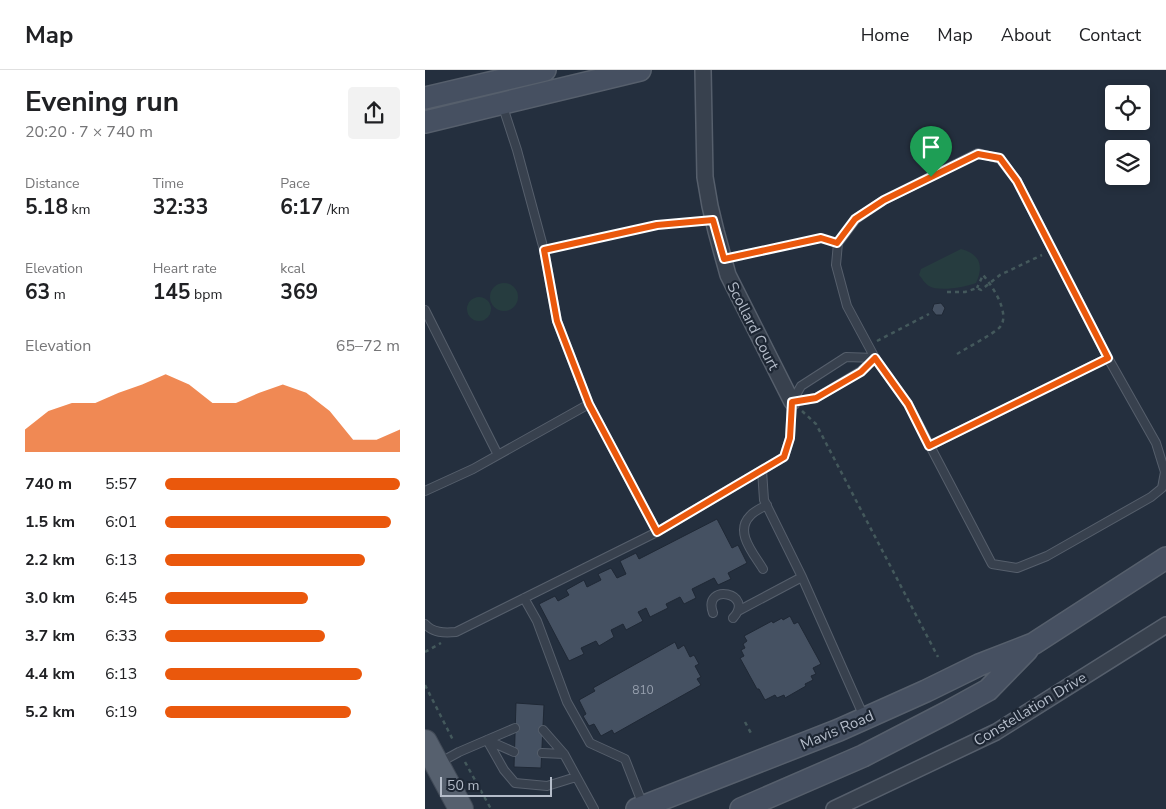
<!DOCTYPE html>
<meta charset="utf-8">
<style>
body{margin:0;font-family:"Nunito Sans",sans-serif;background:#f2f2f2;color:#202124;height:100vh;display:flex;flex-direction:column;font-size:19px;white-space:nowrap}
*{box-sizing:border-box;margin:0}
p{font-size:16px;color:#757577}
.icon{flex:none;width:28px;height:28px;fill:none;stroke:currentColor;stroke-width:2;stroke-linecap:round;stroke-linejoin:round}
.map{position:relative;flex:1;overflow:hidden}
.details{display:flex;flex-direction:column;background:#fff;width:425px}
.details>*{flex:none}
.buttons{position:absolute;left:680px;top:15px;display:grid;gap:10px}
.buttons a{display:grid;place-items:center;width:45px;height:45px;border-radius:5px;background:#fff;box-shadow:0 2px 8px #0003;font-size:25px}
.scale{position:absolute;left:15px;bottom:12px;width:112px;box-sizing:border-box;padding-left:5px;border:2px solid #b4bcc9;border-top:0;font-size:14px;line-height:18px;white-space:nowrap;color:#b4bcc9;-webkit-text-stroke:4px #1d2633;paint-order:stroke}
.pin{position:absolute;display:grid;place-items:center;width:42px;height:42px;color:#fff;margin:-51px -21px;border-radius:50% 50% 50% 0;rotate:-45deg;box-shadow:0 0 5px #0007}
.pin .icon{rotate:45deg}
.round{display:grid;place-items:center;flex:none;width:52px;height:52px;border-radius:5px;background:#f2f2f2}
.head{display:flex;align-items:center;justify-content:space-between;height:85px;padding:0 25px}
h1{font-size:28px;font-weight:700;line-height:38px}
.figures{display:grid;grid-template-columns:repeat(3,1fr);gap:8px;height:85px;padding:5px 25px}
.figures div{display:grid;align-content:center}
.figures b{font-size:21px;font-weight:700}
.figures small{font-size:14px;font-weight:400}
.figures p{font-size:14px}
.chart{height:140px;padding:10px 25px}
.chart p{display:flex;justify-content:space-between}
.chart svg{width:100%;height:90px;margin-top:5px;fill:#ea580c;opacity:.7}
ul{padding:0 25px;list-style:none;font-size:16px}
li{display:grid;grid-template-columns:80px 60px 1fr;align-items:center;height:38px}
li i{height:12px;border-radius:6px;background:#ea580c}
header{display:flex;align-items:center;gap:30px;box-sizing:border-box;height:70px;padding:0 25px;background:#fff;border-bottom:1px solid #e0e0e0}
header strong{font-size:24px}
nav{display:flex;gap:28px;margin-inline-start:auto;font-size:18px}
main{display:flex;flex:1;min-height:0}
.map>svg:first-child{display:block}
.green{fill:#263c3f}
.building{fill:#455162;stroke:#1f2835}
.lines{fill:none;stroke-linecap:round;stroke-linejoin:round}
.lane-casing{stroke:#565f6c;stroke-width:10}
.street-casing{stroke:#565f6c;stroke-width:18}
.secondary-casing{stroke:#565f6c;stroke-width:24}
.primary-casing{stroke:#414a57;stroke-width:26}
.path{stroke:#44595c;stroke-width:2.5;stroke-dasharray:4 4;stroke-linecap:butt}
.lane{stroke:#38414e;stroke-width:8}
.street{stroke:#38414e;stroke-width:15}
.secondary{stroke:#465061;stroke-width:21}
.primary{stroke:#56606e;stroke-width:24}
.route-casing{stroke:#fff;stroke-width:10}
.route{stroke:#ea580c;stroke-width:6}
.labels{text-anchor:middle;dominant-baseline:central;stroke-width:4.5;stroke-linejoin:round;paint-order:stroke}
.number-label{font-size:12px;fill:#98a1af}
.street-label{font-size:15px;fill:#b4bcc9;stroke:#1d2633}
</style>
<header>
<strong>Map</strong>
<nav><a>Home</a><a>Map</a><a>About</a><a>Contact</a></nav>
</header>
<main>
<section class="details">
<div class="head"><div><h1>Evening run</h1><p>20:20 · 7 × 740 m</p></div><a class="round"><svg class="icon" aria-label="share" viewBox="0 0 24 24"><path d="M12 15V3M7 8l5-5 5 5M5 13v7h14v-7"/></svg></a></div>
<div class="figures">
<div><p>Distance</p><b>5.18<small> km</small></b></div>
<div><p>Time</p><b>32:33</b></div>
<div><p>Pace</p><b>6:17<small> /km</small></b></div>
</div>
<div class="figures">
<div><p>Elevation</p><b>63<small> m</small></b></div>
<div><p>Heart rate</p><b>145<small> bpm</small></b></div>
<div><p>kcal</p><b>369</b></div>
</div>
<div class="chart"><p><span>Elevation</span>65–72 m</p>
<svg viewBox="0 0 160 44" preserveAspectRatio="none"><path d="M0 44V33L10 24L20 20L30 20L40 15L50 11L60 6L70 11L80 20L90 20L100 15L110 11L120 15L130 24L140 38L150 38L160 33V44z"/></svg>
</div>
<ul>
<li><b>740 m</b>5:57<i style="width:100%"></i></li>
<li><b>1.5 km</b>6:01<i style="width:96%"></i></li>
<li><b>2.2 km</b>6:13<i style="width:85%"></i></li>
<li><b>3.0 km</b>6:45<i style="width:61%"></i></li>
<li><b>3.7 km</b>6:33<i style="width:68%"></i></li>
<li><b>4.4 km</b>6:13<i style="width:84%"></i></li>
<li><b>5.2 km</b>6:19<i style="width:79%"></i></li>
</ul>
</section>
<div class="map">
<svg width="741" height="739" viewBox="0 0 741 739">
<rect width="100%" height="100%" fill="#242f3e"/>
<path class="green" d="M536,179C555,184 559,196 551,213C541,217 513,222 504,216C500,214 497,208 494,205L496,199Z
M65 227a14 14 0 1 1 28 0a14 14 0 1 1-28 0Z
M42 239a12 12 0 1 1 24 0a12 12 0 1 1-24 0Z"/>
<path class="building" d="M516,233L520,238L517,245H511L507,240L509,234Z
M292,449L307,478L313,475L322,493L303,503L306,509L293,515L289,508L267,519L271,528L259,534L255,527L241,534L243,538L225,547L221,538L213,542L218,551L201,560L198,554L186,560L189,567L174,576L171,571L156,578L159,584L144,591L114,534L130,526L133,531L144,525L141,520L159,510L162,517L176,510L173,504L186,498L192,508L201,504L195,491L211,483L214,489Z
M365,546L369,554L373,552L396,594L388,598L391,604L386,606L388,610L380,614L381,616L360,628L359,625L352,628L350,625L340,630L334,619H332L315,588L319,586L316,580L320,578L318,574L322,571L319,566L347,551L348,553L357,548L358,550Z
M250,572L253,579L259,575L265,587L269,585L274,594L270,596L276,607L272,609L276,615L189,664L187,660L176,666L169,654L164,656L158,646L161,644L154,630L170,621L168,618Z
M91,633L119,635L116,698L89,697Z"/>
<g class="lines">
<defs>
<path id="lane" d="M77,34L92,80L119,180L132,251L164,334L232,462
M553,83L575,89L592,111L683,288L731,373L740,402L737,418L726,427L622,486L592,498L567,494L483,334L450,288L422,236L411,195L413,173L431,149L459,130Z
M0,240L73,385
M367,332L391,328L436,301L450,288
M504,376L683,288
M337,400L339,430L377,507
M0,421L48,399L164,334
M338,499C329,484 309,462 325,446C329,441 336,438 342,435
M99,528L112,551L142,632L165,673L200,689L218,735
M313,541L377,507L439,647
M288,543C277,512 331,523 308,548
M0,554C8,563 19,563 31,562L232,462L359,387L365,368L367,332L376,316L421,287L450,288
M118,660L139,684L169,739
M62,670L79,700L90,713L122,716L151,707
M62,670L89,682
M117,683L139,684
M14,693L34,682L90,658"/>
<path id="street" d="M278,0L280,107L285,136L291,161L303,205L367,332
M409,739L571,662L741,555"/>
<path id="secondary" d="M0,28L120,0
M0,52L215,0
M212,739L414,660L501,621L554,595L608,574L741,488
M316,739L438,686L523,642L563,620L602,580"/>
<path id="primary" d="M0,672L36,739"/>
</defs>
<use href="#lane" class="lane-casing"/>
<use href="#street" class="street-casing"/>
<use href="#secondary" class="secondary-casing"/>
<use href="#primary" class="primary-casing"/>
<path class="path" d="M130,178L232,155L274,151
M312,186L396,168L404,170
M522,222H540L552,218L556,220L575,205L617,185
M452,271L504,244
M532,284C540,279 570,263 575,257C586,244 567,215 558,205L552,218
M377,341L391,354L513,587
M0,582L16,573
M0,615L29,672
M320,652L327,665
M40,692L66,739"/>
<use href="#lane" class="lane"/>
<use href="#street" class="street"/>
<use href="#secondary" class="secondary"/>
<use href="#primary" class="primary"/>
</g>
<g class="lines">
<defs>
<path id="route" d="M553,84L575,88L592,111L683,288L504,376L483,334L450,288L436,302L391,328L367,332L365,368L359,387L232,462L164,334L132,251L119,180L232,155L288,150L299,189L396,168L412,173L430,149L459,130Z"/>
</defs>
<use href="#route" class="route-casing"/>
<use href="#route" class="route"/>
</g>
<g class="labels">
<g class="number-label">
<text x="218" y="620">810</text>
</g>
<g class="street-label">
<text transform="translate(328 256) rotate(63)">Scollard Court</text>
<text transform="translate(605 639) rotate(-31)">Constellation Drive</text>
<text transform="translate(412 660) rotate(-23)">Mavis Road</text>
</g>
</g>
</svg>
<div class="buttons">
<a><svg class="icon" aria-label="locate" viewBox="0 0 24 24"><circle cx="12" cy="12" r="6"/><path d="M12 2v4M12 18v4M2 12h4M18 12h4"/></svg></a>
<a><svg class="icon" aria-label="layers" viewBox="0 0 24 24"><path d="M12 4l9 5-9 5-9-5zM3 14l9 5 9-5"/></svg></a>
</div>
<div class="scale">50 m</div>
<div class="pin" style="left:506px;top:107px;background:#1e9e55"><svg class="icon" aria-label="arrive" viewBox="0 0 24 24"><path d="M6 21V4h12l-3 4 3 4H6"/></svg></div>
</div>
</main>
